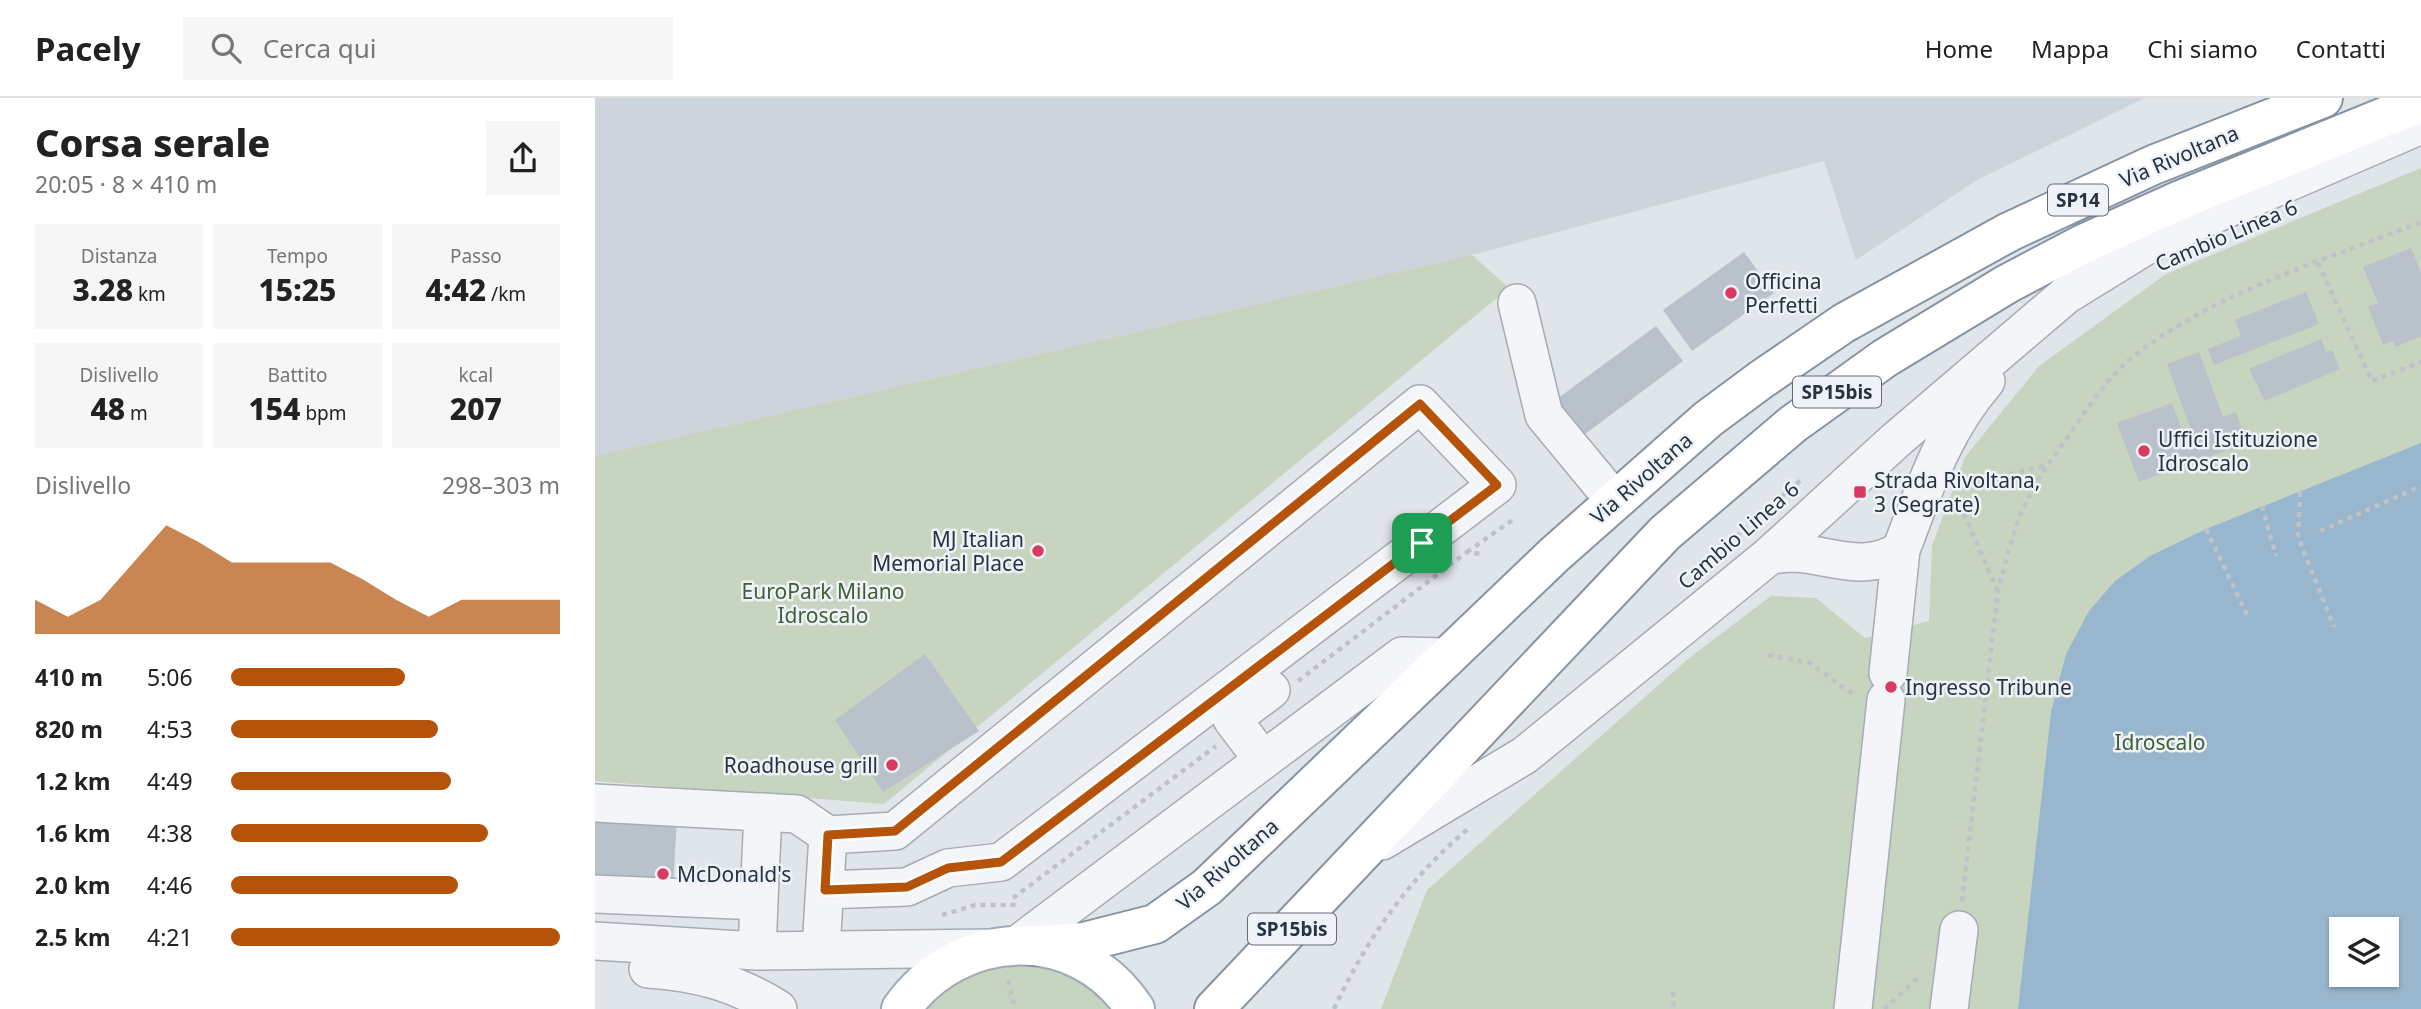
<!DOCTYPE html>
<html lang="it">
<meta charset="utf-8">
<style>
body{margin:0;font-family:"Noto Sans",sans-serif;background:#f6f6f6;color:#222;height:100vh;display:flex;flex-direction:column;font-size:26px;white-space:nowrap}
*{box-sizing:border-box;margin:0}
p{font-size:23px;color:#767676}
.icon{flex:none;width:38px;height:38px;fill:none;stroke:currentColor;stroke-width:2;stroke-linecap:round;stroke-linejoin:round}
.map{position:relative;flex:1;overflow:hidden}
.drawer{display:flex;flex-direction:column;background:#fff;width:595px}
.drawer>*{flex:none}
.buttons{position:absolute;left:1734px;top:819px;display:grid;gap:14px}
.buttons a{display:grid;place-items:center;width:70px;height:70px;border-radius:0px;background:#fff;box-shadow:0 2px 5px #0004;font-size:35px}
.pin{position:absolute;display:grid;place-items:center;width:60px;height:60px;color:#fff;margin:-30px;border-radius:14px;box-shadow:0 4px 10px #0006}
.round{display:grid;place-items:center;flex:none;width:74px;height:74px;border-radius:0px;background:#f6f6f6}
.headline{display:flex;align-items:center;justify-content:space-between;height:119px;padding:0 35px}
h1{font-size:38px;font-weight:800;line-height:52px}
.metrics{display:grid;grid-template-columns:repeat(3,1fr);gap:10px;height:119px;padding:7px 35px}
.metrics div{display:grid;align-content:center;border-radius:0px;background:#f6f6f6;text-align:center}
.metrics b{font-size:30px;font-weight:800}
.metrics small{font-size:19px;font-weight:400}
.metrics p{font-size:19px}
.chart{height:196px;padding:14px 35px}
.chart p{display:flex;justify-content:space-between}
.chart svg{width:100%;height:126px;margin-top:7px;fill:#b45309;opacity:.7}
ul{padding:0 35px;list-style:none;font-size:23px}
li{display:grid;grid-template-columns:112px 84px 1fr;align-items:center;height:52px}
li i{height:18px;border-radius:9px;background:#b45309}
header{display:flex;align-items:center;gap:42px;box-sizing:border-box;height:98px;padding:0 35px;background:#fff;border-bottom:2px solid #e0e0e0}
header strong{font-size:33px}
nav{display:flex;gap:38px;margin-inline-start:auto;font-size:24px}
.search{width:490px;height:63px;background:#f6f6f6;display:flex;align-items:center;gap:18px;box-sizing:border-box;padding:0 24px;border-radius:0px;color:#767676;font-size:26px}
main{display:flex;flex:1;min-height:0}
.map>svg:first-child{display:block}
.built{fill:#ced4dc}
.green{fill:#c7d4c0;fill-rule:evenodd}
.water{fill:#98b6cd;fill-rule:evenodd}
.building{fill:#b9c1ca}
.lines{fill:none;stroke-linecap:round;stroke-linejoin:round}
.minor-casing{stroke:#a5acb5;stroke-width:40}
.major-casing{stroke:#9eaab7;stroke-width:42}
.highway-casing{stroke:#8693a2;stroke-width:42}
.path{stroke:#bec3c9;stroke-width:4.5;stroke-dasharray:5 5;stroke-linecap:butt}
.minor{stroke:#f3f5f8;stroke-width:37}
.major{stroke:#fff;stroke-width:38}
.highway{stroke:#fff;stroke-width:38}
.route-casing{stroke:#fff;stroke-width:14}
.route{stroke:#b45309;stroke-width:9}
.poi-dot{fill:#d83b60;stroke:#eff3f7;stroke-width:2.5}
.labels{text-anchor:middle;dominant-baseline:central;stroke-width:5;stroke-linejoin:round;paint-order:stroke}
.shield{fill:#eff3f7;stroke:#636d79;stroke-width:2}
.shield-label{font-size:19px;font-weight:bold;fill:#273343}
.street-label{font-size:21px;fill:#273343;stroke:#eff3f7}
.poi-label{font-size:21px;fill:#273343;stroke:#eff3f7;text-anchor:start}
.park-label{font-size:21px;fill:#3f5f33;stroke:#eff3f7}
</style>
<header>
<strong>Pacely</strong>
<div class="search"><svg class="icon" aria-label="search" viewBox="0 0 24 24"><circle cx="10" cy="10" r="6"/><path d="M15 15l6 6"/></svg>Cerca qui</div>
<nav><a>Home</a><a>Mappa</a><a>Chi siamo</a><a>Contatti</a></nav>
</header>
<main>
<section class="drawer">
<div class="headline"><div><h1>Corsa serale</h1><p>20:05 · 8 × 410 m</p></div><a class="round"><svg class="icon" aria-label="share" viewBox="0 0 24 24"><path d="M12 15V3M7 8l5-5 5 5M5 13v7h14v-7"/></svg></a></div>
<div class="metrics">
<div><p>Distanza</p><b>3.28<small> km</small></b></div>
<div><p>Tempo</p><b>15:25</b></div>
<div><p>Passo</p><b>4:42<small> /km</small></b></div>
</div>
<div class="metrics">
<div><p>Dislivello</p><b>48<small> m</small></b></div>
<div><p>Battito</p><b>154<small> bpm</small></b></div>
<div><p>kcal</p><b>207</b></div>
</div>
<div class="chart"><p><span>Dislivello</span>298–303 m</p>
<svg viewBox="0 0 160 44" preserveAspectRatio="none"><path d="M0 44V32L10 38L20 32L30 19L40 6L50 12L60 19L70 19L80 19L90 19L100 25L110 32L120 38L130 32L140 32L150 32L160 32V44z"/></svg>
</div>
<ul>
<li><b>410 m</b>5:06<i style="width:53%"></i></li>
<li><b>820 m</b>4:53<i style="width:63%"></i></li>
<li><b>1.2 km</b>4:49<i style="width:67%"></i></li>
<li><b>1.6 km</b>4:38<i style="width:78%"></i></li>
<li><b>2.0 km</b>4:46<i style="width:69%"></i></li>
<li><b>2.5 km</b>4:21<i style="width:100%"></i></li>
</ul>
</section>
<div class="map">
<svg width="1826" height="911" viewBox="0 0 1826 911">
<rect width="100%" height="100%" fill="#e0e5ea"/>
<path class="built" d="M0,0H1550L1382,82L1261,162L1229,63L877,157L0,358Z"/>
<path class="green" d="M1826,70V911H786L832,792L1094,560L1176,498L1221,500L1270,540L1334,523L1337,448L1370,359L1444,268L1571,176ZM1746,831H1792V877H1746Z
M877,157L914,190L289,706L0,683V358Z
M424,867C461,869 492,883 516,911H330C358,883 385,871 424,867Z"/>
<path class="water" d="M1826,345V911H1423L1456,614L1471,556L1494,513L1520,483L1555,458L1611,431ZM1746,831H1792V877H1746Z"/>
<path class="building" d="M1816,150L1826,175V238L1800,249L1798,243L1788,247L1773,209L1783,205L1768,169Z
M1149,154L1179,195L1097,253L1068,212Z
M1711,194L1724,226L1619,267L1613,251L1646,238L1640,222Z
M1061,228L1088,263L982,342L955,306Z
M1726,241L1731,254L1737,252L1745,271L1670,303L1654,271Z
M1604,254L1628,319L1641,314L1652,345L1544,384L1522,325L1577,305L1588,335L1596,332L1572,266Z
M330,556L384,633L288,694L240,622Z
M0,716L82,721L78,787L0,782Z"/>
<g class="lines">
<defs>
<path id="minor" d="M922,205L949,317L1020,403
M1174,458C1221,445 1260,482 1306,452C1329,392 1348,332 1391,283
M1293,575L1306,452
M668,662L637,621L676,592
M0,705L202,716L233,737
M787,743L930,657L1174,458L1301,342L1471,197L1562,141L1826,27
M0,796L164,803L162,853
M164,803L168,714
M0,843L162,853L394,850
M422,847L807,558L852,559
M226,851L233,737L300,733L825,306L902,387L406,764L353,770L312,789L230,792
M53,871C102,874 142,885 183,911
M1258,911L1291,602
M1354,911L1364,832"/>
<path id="major" d="M306,911C364,829 483,824 540,911"/>
<path id="highway" d="M438,848L489,844L560,826L612,789L959,457L1113,321L1167,281L1249,225L1414,134L1558,67L1728,0
M619,911L1070,435L1198,326L1290,260L1412,186L1488,146L1583,103L1826,4"/>
</defs>
<use href="#minor" class="minor-casing"/>
<use href="#major" class="major-casing"/>
<use href="#highway" class="highway-casing"/>
<path class="path" d="M1723,165L1777,283L1826,264
M1366,388L1453,367
M1705,394L1703,439L1739,529
M1361,397L1402,492
M1667,408L1681,458
M1611,431L1654,521
M1725,433L1826,388
M872,454L919,421
M1111,465L1207,381
M1173,557L1215,565L1259,597
M703,583L872,454L886,456
M418,800L621,648
M1367,803L1403,493C1411,463 1418,431 1432,402C1442,380 1458,360 1472,340C1492,312 1511,280 1539,258C1620,194 1731,162 1826,124
M347,817L380,807H421
M413,882L420,911
M1078,894L1079,911
M739,911C771,842 814,780 873,731
M1289,911L1326,877"/>
<use href="#minor" class="minor"/>
<use href="#major" class="major"/>
<use href="#highway" class="highway"/>
</g>
<g class="lines">
<defs>
<path id="route" d="M825,306L902,387L406,764L353,770L312,789L230,792L233,737L300,733Z"/>
</defs>
<use href="#route" class="route-casing"/>
<use href="#route" class="route"/>
</g>
<g class="poi-dot">
<circle cx="1136" cy="195" r="7"/>
<circle cx="1549" cy="353" r="7"/>
<rect x="1258" y="387" width="14" height="14" rx="3.5"/>
<circle cx="443" cy="453" r="7"/>
<circle cx="1296" cy="589" r="7"/>
<circle cx="297" cy="667" r="7"/>
<circle cx="68" cy="776" r="7"/>
</g>
<g class="labels">
<g class="shield">
<rect x="1453" y="86.5" width="60" height="31" rx="5"/>
<rect x="1198" y="278.5" width="88" height="31" rx="5"/>
<rect x="653" y="815.5" width="88" height="31" rx="5"/>
</g>
<g class="shield-label">
<text x="1483" y="102">SP14</text>
<text x="1242" y="294">SP15bis</text>
<text x="697" y="831">SP15bis</text>
</g>
<g class="street-label">
<text transform="translate(1584 58) rotate(-23)">Via Rivoltana</text>
<text transform="translate(1631 137) rotate(-23)">Cambio Linea 6</text>
<text transform="translate(1046 380) rotate(-41)">Via Rivoltana</text>
<text transform="translate(1143 437) rotate(-41)">Cambio Linea 6</text>
<text transform="translate(632 766) rotate(-41)">Via Rivoltana</text>
</g>
<g class="poi-label">
<text x="1150" y="183">Officina<tspan x="1150" dy="24">Perfetti</tspan></text>
<text x="1563" y="341">Uffici Istituzione<tspan x="1563" dy="24">Idroscalo</tspan></text>
<text x="1279" y="382">Strada Rivoltana,<tspan x="1279" dy="24">3 (Segrate)</tspan></text>
<text x="429" y="441" text-anchor="end">MJ Italian<tspan x="429" dy="24">Memorial Place</tspan></text>
<text x="1310" y="589">Ingresso Tribune</text>
<text x="283" y="667" text-anchor="end">Roadhouse grill</text>
<text x="82" y="776">McDonald's</text>
</g>
<g class="park-label">
<text x="228" y="493">EuroPark Milano<tspan x="228" dy="24">Idroscalo</tspan></text>
<text x="1565" y="644">Idroscalo</text>
</g>
</g>
</svg>
<div class="buttons">
<a><svg class="icon" aria-label="layers" viewBox="0 0 24 24"><path d="M12 4l9 5-9 5-9-5zM3 14l9 5 9-5"/></svg></a>
</div>
<div class="pin" style="left:827px;top:445px;background:#1e9e55"><svg class="icon" aria-label="arrive" viewBox="0 0 24 24"><path d="M6 21V4h12l-3 4 3 4H6"/></svg></div>
</div>
</main>
